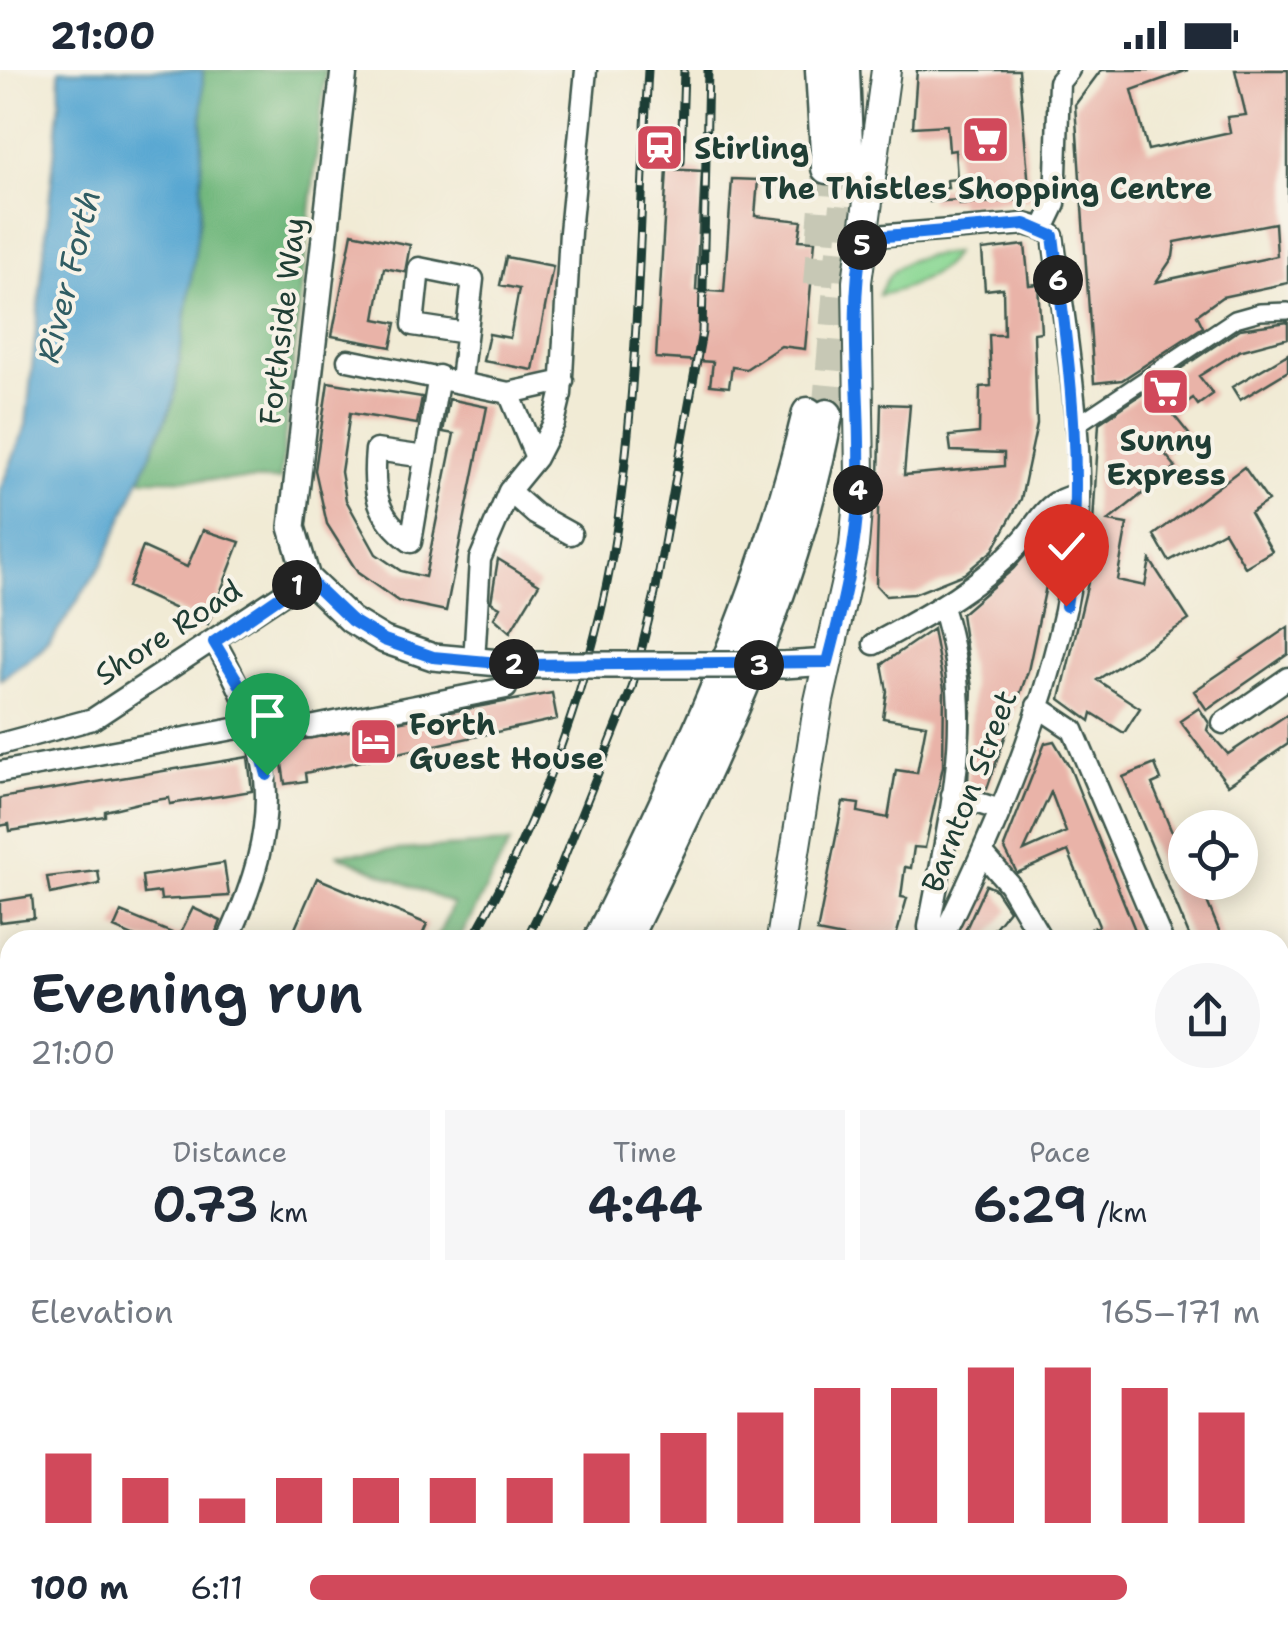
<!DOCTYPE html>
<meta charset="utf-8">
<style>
body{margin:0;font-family:"Shantell Sans",sans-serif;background:#f6f6f7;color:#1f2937;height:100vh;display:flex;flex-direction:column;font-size:38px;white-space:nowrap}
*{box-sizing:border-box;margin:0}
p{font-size:32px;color:#747a83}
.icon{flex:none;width:55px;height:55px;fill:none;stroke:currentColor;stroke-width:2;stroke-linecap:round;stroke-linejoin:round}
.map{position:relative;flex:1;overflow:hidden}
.details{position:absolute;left:0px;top:860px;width:1290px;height:715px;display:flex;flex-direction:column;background:#fff;border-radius:30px 30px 0 0;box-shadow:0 5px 25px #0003}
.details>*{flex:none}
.fabs{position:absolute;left:1168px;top:740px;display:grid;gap:20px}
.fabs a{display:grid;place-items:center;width:90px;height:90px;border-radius:50%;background:#fff;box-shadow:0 5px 25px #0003;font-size:50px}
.pin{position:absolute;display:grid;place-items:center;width:85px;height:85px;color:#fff;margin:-102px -42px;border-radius:50% 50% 50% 0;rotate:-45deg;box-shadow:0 0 10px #0007}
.pin .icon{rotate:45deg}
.km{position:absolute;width:50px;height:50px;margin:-25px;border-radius:50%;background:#222;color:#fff;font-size:28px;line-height:50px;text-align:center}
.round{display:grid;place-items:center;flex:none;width:105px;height:105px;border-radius:52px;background:#f6f6f7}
.head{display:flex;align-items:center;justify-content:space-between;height:170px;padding:0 30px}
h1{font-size:55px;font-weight:600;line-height:75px}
.figures{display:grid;grid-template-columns:repeat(3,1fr);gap:15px;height:170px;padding:10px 30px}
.figures div{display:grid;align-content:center;border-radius:0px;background:#f6f6f7;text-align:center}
.figures b{font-size:50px;font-weight:600}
.figures small{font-size:28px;font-weight:400}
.figures p{font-size:28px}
.chart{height:280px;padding:20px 30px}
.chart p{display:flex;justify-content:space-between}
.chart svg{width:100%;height:180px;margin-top:10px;stroke:#d1495b;stroke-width:6}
ul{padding:0 30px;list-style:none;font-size:32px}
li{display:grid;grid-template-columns:160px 120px 1fr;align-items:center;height:75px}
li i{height:25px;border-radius:12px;background:#d1495b}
.status{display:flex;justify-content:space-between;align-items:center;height:70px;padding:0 50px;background:#fff;direction:ltr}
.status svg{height:28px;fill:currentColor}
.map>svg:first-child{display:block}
.green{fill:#8dd895;stroke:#568a64;stroke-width:2.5}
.forest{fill:#72b87e;stroke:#487a59;stroke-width:2.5}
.water{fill:#59a7d2;stroke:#3c7283;stroke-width:2.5}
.building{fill:#e9b3a8;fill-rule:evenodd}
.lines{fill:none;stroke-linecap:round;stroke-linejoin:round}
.primary-tunnel{stroke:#c7c8b5;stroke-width:30;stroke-dasharray:30 15;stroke-linecap:butt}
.pedestrian-casing{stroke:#3e574c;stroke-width:20}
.minor-casing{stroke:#3e574c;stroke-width:25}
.tertiary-casing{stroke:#3e574c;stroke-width:30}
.secondary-casing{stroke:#3e574c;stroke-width:32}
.primary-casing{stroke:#3e574c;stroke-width:35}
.pedestrian{stroke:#fff;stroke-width:15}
.minor{stroke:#fff;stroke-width:20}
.tertiary{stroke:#fff;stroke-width:25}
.secondary{stroke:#fff;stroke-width:28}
.primary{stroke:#fff;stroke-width:30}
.rail-casing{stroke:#1f3d34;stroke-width:9}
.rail{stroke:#f7f3e8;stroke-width:5;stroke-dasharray:15;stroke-linecap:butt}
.tertiary-bridge-casing{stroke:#3e574c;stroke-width:30;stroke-linecap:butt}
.tertiary-bridge{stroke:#fff;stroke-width:25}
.route-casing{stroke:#fff;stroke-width:20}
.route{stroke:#1a73e8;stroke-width:12}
.labels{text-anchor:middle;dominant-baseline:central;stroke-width:8;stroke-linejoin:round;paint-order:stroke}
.poi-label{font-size:30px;font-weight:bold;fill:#1f3d34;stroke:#f7f3e8;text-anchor:start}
.street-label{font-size:30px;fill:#1f3d34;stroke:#f7f3e8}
.water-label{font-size:32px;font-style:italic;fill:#305d63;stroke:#f7f3e8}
</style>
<div class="status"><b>21:00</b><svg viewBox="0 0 49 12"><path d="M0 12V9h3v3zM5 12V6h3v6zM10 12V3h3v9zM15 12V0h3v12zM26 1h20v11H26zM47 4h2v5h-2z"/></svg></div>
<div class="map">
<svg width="1288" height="1575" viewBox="0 0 1288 1575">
<rect width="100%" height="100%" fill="#f7f3e8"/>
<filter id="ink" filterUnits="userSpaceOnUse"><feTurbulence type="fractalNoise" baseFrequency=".01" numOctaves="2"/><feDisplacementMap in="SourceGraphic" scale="20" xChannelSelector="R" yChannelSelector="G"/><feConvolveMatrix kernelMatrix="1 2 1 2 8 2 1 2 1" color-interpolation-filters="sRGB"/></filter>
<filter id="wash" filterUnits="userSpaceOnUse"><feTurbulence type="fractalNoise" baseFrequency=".0048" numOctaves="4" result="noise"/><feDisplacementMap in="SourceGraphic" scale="40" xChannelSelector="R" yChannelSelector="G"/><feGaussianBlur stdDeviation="2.25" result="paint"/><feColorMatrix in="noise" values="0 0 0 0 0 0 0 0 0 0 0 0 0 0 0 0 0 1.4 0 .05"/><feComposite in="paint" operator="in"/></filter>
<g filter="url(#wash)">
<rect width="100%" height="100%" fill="#f1ebd5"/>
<path class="green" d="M954,183C943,205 902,221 879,225C894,187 917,187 954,183Z"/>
<path class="forest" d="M203,0H326L280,410L140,409L174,330L201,138Z
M510,773L459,870H436L453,834L336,784Z"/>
<path class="water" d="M59,0H203L201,138L174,330L104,491L49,574L0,610V420L26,355L60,31Z"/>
<g id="blocks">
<path class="building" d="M917,0H1019L1030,129L959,135V130L930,132V119L948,118L947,110L957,109L955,80L949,81L947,55L913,57Z
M1101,0H1188L1132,20L1148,80L1230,62L1227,47L1246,45L1235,0H1288V213L1222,227L1197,245L1203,257L1122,310L1094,313L1075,35ZM1275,153L1277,186L1156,212L1173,187L1175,172Z
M667,99L702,101L696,220L724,222L732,109L758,110L755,146L802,151L799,170L815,171L805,279L781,276L746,299L732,297L729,317L710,315L713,292L656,288Z
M352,163L410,175L405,202L384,198L375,249L396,253L391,277L332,266Z
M1025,175L1029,215L1038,214L1041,262L1034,263L1037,354L1021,429L993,480L964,504L914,524L886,526L876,515L881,334L910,335L904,405L1004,396V383L951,381L949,366L979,363L980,317L991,316L989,265H1004L1003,218L985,220L982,180Z
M506,187L553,196L533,300L483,291L489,264L510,268L519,219L500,215Z
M1288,252V268L1239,281L1199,306L1213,324L1198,335L1193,328L1172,343L1189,364L1165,384L1176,397L1108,451L1127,454L1117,510L1145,516L1150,490L1189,550L1097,610L1140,638L1124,663L1092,643L1090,651L1060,629L1090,504L1099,353L1240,259Z
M1288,284V301L1240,330L1232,317Z
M328,312L422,327L417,354L350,343L341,402L346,430L376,484L401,501L425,507L454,364L443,362L449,329L487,337L446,541L398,531L358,503L327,454L315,400Z
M1244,397L1268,431L1250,443L1272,481L1245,497L1224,461L1169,491L1154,465Z
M1059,455L1028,601L987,719L968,713L972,618L961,544L1013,499L1050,457Z
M203,460L240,472L208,554L128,517L143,477L187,497Z
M498,489L539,514L510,562L494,548L500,537L491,532Z
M1288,557V584L1207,640L1194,621Z
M933,559L944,619L943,696L925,778L914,777L911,798L905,797L901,827L907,828L895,870H858L817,862L843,732L859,734L858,742L888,748L896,700L917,703L926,655L883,648L887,621L882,594Z
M552,623L557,649L305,703L306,711L285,714L279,674Z
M1199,638L1209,653L1207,660L1228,684L1288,644V674L1228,715L1180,651Z
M1054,671L1070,698L1139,870H1094L1090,859L1099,856L1068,781L1017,803L1004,777L1045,673ZM1051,722L1066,762L1024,781Z
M248,687L252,721L170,734L169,728L138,733L105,741V746L10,761L9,754L0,756V728Z
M1155,694L1161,710L1152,714L1185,794V812H1199L1223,870H1191L1123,707Z
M224,793L229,826L161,830L160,822L144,824L142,806Z
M98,801L100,814L50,824L47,807Z
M317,808L427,854L420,870H290Z
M986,815L995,819L1009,840L985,870L965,861Z
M32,826L34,848L0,852V831Z
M193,838L221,851L214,870H142L114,858L121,842L179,866Z"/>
</g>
</g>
<g filter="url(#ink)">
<use href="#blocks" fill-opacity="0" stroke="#3e574c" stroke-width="2.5"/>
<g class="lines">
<path class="primary-tunnel" d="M818,215L827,98
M827,345L848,99"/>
<defs>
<path id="pedestrian" d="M1075,356L1235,249L1260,242L1288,241"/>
<path id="minor" d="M1043,159L1055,134L1059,12L1069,0
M863,167L1025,154L1043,159
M348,290L509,323L536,388
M461,310L473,209L419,198L413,255L466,263
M509,323L563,311
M425,387L376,380C372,422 376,446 411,472L439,306
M509,421L535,444L571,464
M942,537C978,647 949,747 929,857L943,867
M215,572C279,684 282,752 228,870
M874,574C927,545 979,518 1020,473C1041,451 1043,432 1076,425
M474,592L480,489L509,421L536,388L554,353L561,324L570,162L586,0
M1037,636L1073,660L1162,870
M1223,653L1288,608
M0,674L93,649L307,508
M0,702L288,649L310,657L506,618
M952,725L1001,740
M984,785L1009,814L1042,870
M941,870C1001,748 1062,605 1077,468C1086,376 1065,259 1053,166L1043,159
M0,980L10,985
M0,1326L10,1331
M1280,1334L1288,1327
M0,1385L10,1363
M1267,1565L1272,1575
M333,1575L341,1565
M1004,1575L1011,1565"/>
<path id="tertiary" d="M344,0L292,457L307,508L351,550L384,570L433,587L522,595
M784,595L828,592"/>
<path id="secondary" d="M781,870L819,631L854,476L860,406L857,212L886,0
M692,1575V1565"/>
<path id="primary" d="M821,0L827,98
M844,0L848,99
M599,870C683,700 764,528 808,343
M625,870C706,702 794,530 827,345
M88,1575L94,1565
M116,1575L122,1565"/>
</defs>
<use href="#pedestrian" class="pedestrian-casing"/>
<use href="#minor" class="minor-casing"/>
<use href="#tertiary" class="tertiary-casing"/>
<use href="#secondary" class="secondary-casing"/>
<use href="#primary" class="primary-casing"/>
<use href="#pedestrian" class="pedestrian"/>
<use href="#minor" class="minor"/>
<use href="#tertiary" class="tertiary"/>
<use href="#secondary" class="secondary"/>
<use href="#primary" class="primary"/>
<defs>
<path id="rail" d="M681,92L684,0
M472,870C542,745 594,605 616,463C639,311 639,154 648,0
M526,870L555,810L632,618L655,524L702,262L708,0
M0,1489L10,1481
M0,1535L10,1527"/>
</defs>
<use href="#rail" class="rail-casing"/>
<use href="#rail" class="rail"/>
<defs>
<path id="tertiary-bridge" d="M522,595H784"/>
</defs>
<use href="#tertiary-bridge" class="tertiary-bridge-casing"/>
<use href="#tertiary-bridge" class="tertiary-bridge"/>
</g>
</g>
<g class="lines" filter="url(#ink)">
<defs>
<path id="route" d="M267,705L244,622L214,572L307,508L351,550L384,570L433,587L522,595L828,592C844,531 859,468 859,404C861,326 848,244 863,168L1025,154L1053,166C1069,292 1086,409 1066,536"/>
</defs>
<use href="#route" class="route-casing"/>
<use href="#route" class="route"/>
</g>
<defs>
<symbol id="supermarket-square" viewBox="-11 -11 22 22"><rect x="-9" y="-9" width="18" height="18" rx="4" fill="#d1495b" stroke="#f7f3e8"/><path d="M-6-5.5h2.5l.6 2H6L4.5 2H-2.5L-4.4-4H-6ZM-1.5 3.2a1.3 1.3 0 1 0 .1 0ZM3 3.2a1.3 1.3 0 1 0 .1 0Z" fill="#fff"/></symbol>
<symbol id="station-square" viewBox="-11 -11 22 22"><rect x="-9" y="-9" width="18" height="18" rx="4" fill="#d1495b" stroke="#f7f3e8"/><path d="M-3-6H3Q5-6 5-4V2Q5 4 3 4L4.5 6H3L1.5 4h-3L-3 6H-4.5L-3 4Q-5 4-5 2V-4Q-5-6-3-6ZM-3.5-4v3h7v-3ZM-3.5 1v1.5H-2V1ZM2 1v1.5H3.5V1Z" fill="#fff"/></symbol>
<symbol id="hotel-square" viewBox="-11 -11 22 22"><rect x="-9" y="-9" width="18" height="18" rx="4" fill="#d1495b" stroke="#f7f3e8"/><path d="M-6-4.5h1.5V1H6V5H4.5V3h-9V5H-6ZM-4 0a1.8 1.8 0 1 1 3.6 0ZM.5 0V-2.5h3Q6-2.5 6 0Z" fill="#fff"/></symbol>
</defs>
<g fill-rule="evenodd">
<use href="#supermarket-square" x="958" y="42" width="55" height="55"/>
<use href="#station-square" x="632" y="50" width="55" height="55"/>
<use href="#supermarket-square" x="1138" y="294" width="55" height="55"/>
<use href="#hotel-square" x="346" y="644" width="55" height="55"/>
</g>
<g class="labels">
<g class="poi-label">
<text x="694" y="78">Stirling</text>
<text x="986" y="118" text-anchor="middle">The Thistles Shopping Centre</text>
<text x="1166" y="370" text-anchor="middle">Sunny<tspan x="1166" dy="34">Express</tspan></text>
<text x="409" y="654">Forth<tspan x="409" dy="34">Guest House</tspan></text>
</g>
<g class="street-label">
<text transform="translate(282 251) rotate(-83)">Forthside Way</text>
<text transform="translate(168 562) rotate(-33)">Shore Road</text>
<text transform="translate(969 721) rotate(-69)">Barnton Street</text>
</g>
<g class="water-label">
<text transform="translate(68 206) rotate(-76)">River Forth</text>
</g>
</g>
</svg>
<div class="fabs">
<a><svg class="icon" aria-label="locate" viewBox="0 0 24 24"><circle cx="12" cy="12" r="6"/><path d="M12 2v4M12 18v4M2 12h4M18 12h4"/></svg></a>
</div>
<div class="pin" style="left:267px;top:705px;background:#1e9e55"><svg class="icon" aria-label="arrive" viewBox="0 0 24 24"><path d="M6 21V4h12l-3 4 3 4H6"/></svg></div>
<div class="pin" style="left:1066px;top:536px;background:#d93025"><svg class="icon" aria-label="check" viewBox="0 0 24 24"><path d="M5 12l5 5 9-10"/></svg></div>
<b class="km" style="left:297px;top:515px">1</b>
<b class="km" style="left:514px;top:594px">2</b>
<b class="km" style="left:759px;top:595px">3</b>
<b class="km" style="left:858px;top:420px">4</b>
<b class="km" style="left:862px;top:175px">5</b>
<b class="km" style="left:1058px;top:210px">6</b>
<section class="details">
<div class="head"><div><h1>Evening run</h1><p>21:00</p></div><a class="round"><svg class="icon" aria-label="share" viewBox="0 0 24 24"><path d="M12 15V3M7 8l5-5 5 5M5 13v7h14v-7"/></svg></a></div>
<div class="figures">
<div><p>Distance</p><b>0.73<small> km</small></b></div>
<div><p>Time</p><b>4:44</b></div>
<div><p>Pace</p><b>6:29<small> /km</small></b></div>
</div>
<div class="chart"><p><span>Elevation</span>165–171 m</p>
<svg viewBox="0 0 160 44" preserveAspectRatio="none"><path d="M5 44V27M15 44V33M25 44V38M35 44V33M45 44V33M55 44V33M65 44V33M75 44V27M85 44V22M95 44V17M105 44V11M115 44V11M125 44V6M135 44V6M145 44V11M155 44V17"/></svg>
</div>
<ul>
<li><b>100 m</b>6:11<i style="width:86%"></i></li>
</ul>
</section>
</div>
